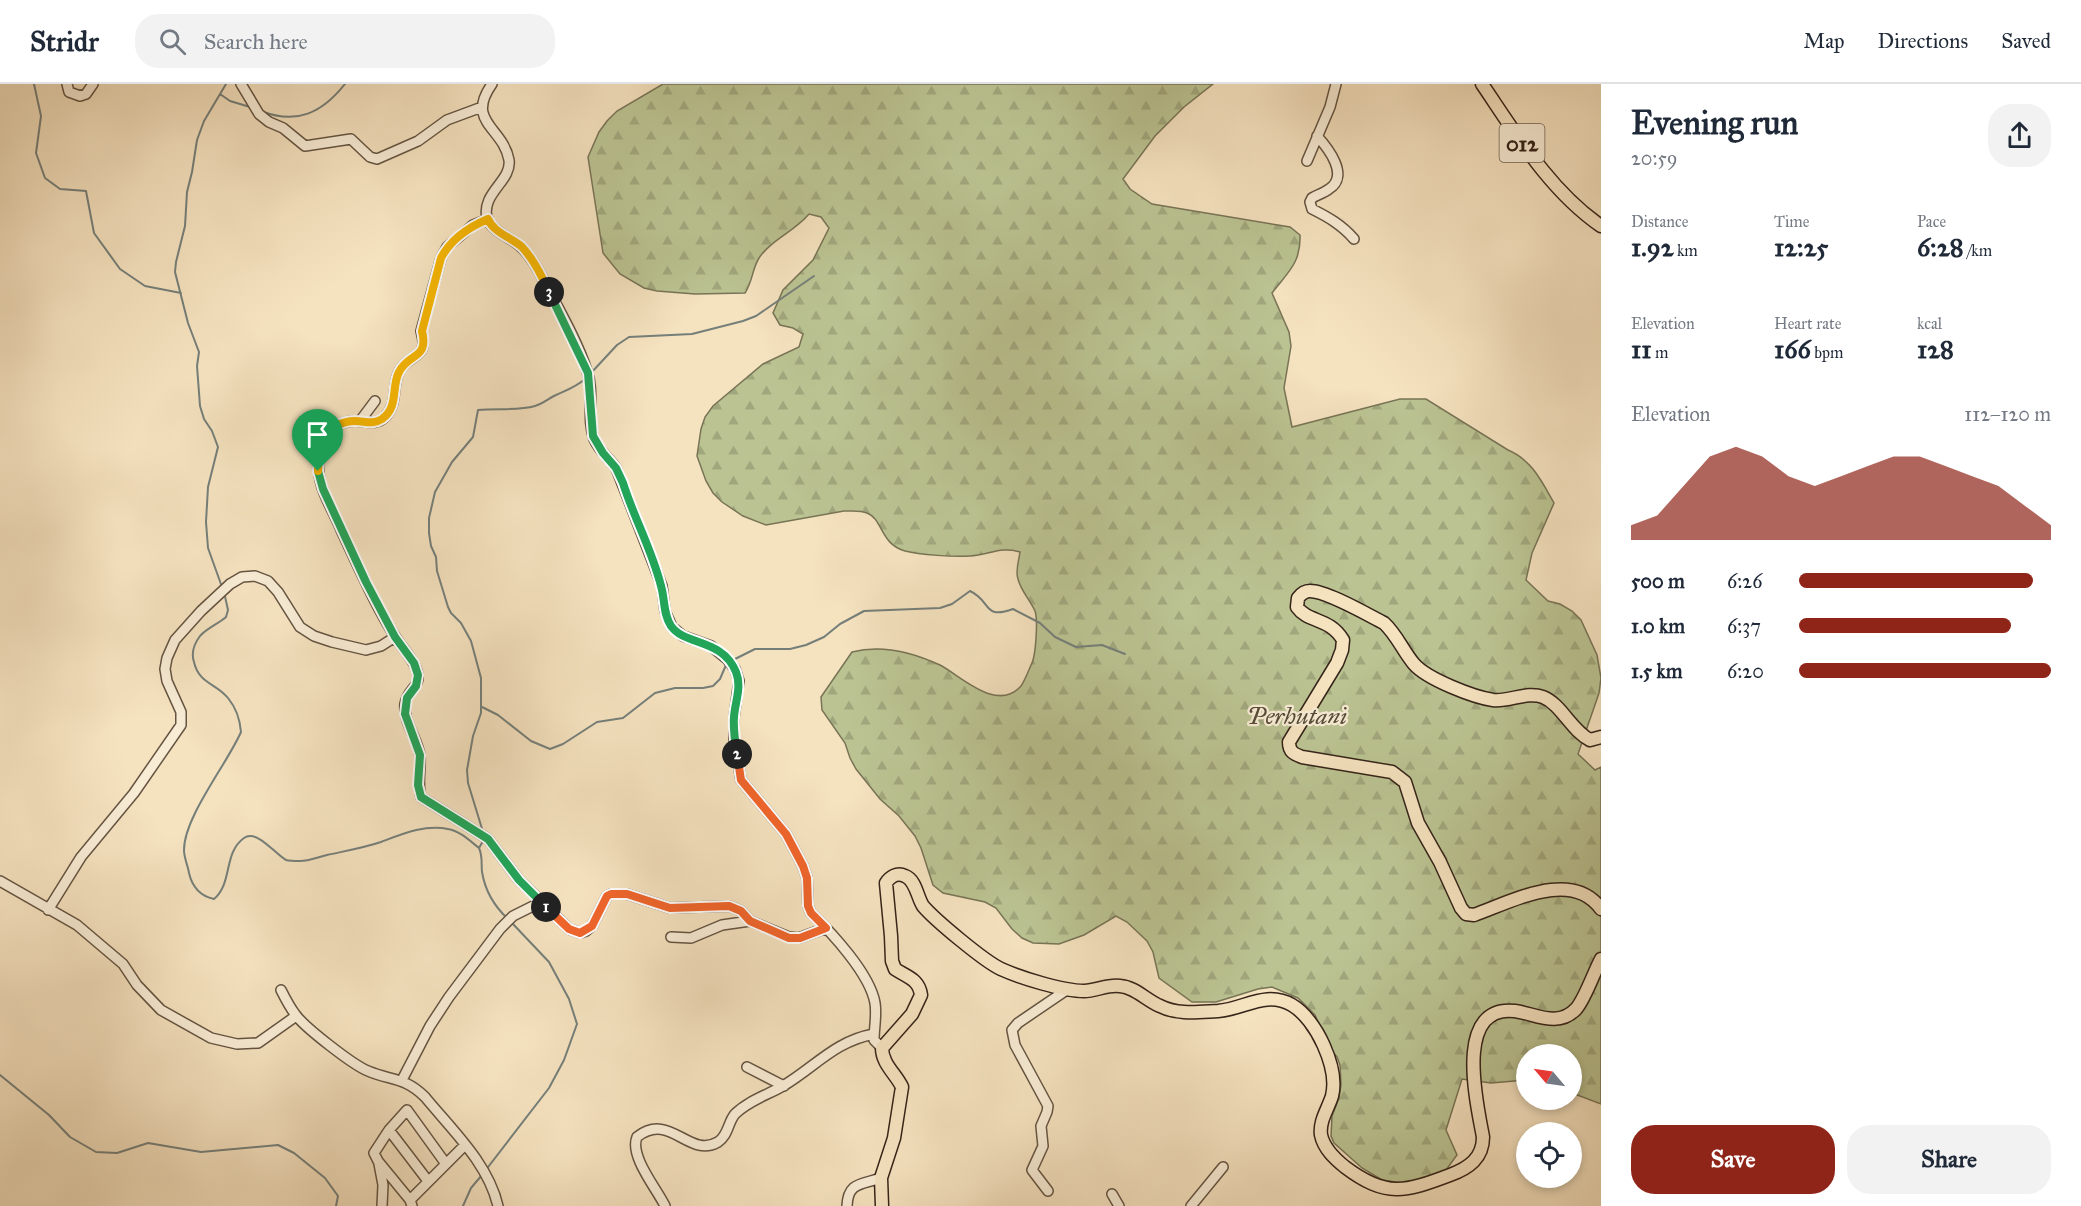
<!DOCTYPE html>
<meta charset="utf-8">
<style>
body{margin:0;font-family:"IM FELL Great Primer",serif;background:#f2f2f3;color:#1f2937;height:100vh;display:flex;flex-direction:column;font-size:22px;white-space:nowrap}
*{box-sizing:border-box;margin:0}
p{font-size:20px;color:#747a83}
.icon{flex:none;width:33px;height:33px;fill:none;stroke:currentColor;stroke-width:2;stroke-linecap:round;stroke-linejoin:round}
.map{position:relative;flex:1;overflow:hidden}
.details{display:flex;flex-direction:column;background:#fff;width:480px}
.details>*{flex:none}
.needle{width:39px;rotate:299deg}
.fabs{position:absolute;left:1516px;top:960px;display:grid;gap:12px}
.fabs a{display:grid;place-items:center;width:66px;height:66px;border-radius:50%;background:#fff;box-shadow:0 3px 9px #0003;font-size:30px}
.pin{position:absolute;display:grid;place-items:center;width:51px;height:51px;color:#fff;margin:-62px -26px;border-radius:50% 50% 50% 0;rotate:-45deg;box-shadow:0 0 6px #0007}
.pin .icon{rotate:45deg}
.km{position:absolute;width:30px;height:30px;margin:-15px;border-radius:50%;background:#222;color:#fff;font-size:16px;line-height:30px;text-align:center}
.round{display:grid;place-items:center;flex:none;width:63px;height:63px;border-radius:24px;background:#f2f2f3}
.head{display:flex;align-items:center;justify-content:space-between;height:102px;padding:0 30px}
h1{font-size:33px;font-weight:700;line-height:45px}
.metrics{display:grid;grid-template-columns:repeat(3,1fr);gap:9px;height:102px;padding:6px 30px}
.metrics div{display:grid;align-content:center}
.metrics b{font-size:26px;font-weight:700}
.metrics small{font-size:16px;font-weight:400}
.metrics p{font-size:16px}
.chart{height:168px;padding:12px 30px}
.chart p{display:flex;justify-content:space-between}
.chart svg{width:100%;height:108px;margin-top:6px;fill:#8f2418;opacity:.7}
.cta{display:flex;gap:12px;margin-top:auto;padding:12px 30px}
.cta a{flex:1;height:69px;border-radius:24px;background:#8f2418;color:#fff;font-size:24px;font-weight:700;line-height:69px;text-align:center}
.cta a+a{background:#f2f2f3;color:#1f2937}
ul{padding:0 30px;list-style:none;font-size:20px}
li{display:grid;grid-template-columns:96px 72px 1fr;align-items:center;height:45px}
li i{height:15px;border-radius:8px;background:#8f2418}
header{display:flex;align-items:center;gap:36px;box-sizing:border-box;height:84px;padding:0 30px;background:#fff;border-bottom:2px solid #e0e1e3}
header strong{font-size:28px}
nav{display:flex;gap:33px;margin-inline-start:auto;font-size:21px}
.search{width:420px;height:54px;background:#f2f2f3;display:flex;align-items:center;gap:15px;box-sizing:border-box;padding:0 21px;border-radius:24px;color:#747a83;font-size:22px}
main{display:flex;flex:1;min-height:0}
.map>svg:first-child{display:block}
.forest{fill:url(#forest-firs);stroke:#787456;stroke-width:1.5}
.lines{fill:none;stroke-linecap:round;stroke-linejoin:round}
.stream{stroke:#757f7a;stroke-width:2}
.minor-casing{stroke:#655442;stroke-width:12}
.major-casing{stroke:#352419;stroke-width:15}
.minor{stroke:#f8ecd5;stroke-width:9}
.major{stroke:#f5e2bf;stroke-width:12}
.split-1-casing{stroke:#fff;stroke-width:12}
.split-2-casing{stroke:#fff;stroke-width:12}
.split-3-casing{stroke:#fff;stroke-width:12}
.split-4-casing{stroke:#fff;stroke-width:12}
.split-1{stroke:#22a559;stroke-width:8}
.split-2{stroke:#f0652b;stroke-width:8}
.split-3{stroke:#22a559;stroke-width:8}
.split-4{stroke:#f5b400;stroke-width:8}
.labels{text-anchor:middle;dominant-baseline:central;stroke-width:4.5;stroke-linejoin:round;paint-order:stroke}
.shield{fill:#f8ecd5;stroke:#706051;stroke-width:1.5}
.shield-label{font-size:22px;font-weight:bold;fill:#352419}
.park-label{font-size:24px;font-style:italic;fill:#564c37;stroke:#f8ecd5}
</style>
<header>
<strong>Stridr</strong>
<div class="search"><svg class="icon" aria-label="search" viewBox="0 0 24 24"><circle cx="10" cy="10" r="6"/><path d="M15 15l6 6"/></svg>Search here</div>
<nav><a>Map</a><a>Directions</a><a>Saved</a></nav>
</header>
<main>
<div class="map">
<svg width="1601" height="1122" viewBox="0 0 1601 1122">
<defs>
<pattern id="forest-firs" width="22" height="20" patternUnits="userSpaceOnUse" patternTransform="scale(1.5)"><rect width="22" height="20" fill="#bbc392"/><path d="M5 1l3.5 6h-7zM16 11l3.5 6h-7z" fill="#a1a77d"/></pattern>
</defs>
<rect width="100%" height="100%" fill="#f5e2bf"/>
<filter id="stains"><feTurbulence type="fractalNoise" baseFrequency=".00333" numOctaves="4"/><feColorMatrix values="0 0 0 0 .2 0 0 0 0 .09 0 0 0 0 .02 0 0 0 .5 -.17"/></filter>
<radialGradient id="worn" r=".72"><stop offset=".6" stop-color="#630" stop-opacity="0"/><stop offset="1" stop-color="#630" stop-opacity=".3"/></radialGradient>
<path class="forest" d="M663,0H1213L1184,23L1155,52L1123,95L1130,105L1152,120L1290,143L1300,151C1301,179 1288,188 1272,209L1289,248L1291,262L1284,304L1292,343L1400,315H1426L1508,366C1532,376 1542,398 1554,419L1532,469L1526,496L1548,517L1560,520L1572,527L1581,536L1597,571L1601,594L1599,609L1578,670L1595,686L1601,683V1020L1572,1009V970H1527V996L1491,999L1462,995L1446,1046L1457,1071L1446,1086L1423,1099L1409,1100L1382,1096L1362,1084L1334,1059L1331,1052L1332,1032L1339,1014L1341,1001L1340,981L1337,973L1329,964L1315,931L1298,914L1272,903L1258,905L1216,918H1192L1159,894L1153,868L1147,857L1127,838L1116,832L1084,851L1070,856L1059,860L1033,859L1022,854L1012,845L996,824L985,818L943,809L933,801L921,764L915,752L899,732L880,715L856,685L850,674L845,659L822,626L821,613L852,568C882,560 912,568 940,581C961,592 997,629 1021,602C1025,596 1028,588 1031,581C1036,573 1038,536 1035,527C1030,516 1021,507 1018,495C1015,487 1019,476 1020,468C1001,462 989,471 970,472C954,473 920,471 905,467C880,460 883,435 867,429C861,426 852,427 844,427L766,441L743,432L722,418L713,409L706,397L697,372L701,345L705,333L713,322L763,280L799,263L803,250L793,244L780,241L773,229L783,206L813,176L829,144L821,133L809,130C795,147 771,156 759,174C752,185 753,197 745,209L695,210L657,207L644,204L620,190L603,169L588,73L599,48L607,37L617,27Z"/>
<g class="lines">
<path class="stream" d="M34,0L41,32L36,69L45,94L60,105L86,107L94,149L120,185L145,202L181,209
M220,10L230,17L250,23
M261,27C297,41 322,29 345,0
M591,289L617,261L629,253L692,250L743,237L756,232L814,192
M222,503L208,464L206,438L208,403L218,363L212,347L204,335L200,322L197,282L199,268L188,239L175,188L176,178L185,142L187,108L192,88L197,56L204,37L226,0
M224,508L228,526L226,533C218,540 207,544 200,552C194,560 191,569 194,578C199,600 216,599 228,614C237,625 240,635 241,648C227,680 184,733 184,766C184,774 188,782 189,789C192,802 200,812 214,815C233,799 223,769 244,754C257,745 275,770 286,776C290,777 296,777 300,777C309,777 318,773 327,771C345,767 363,764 381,758C402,750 425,740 448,745C460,747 470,757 479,764
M731,577L755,565H790L806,561L824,553L840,540L864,527L940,524L952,520L970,507C992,517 982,536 1013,525L1040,539L1055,553L1076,563L1102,561L1125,570
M482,623L498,631L531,657L550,665L563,660L597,638L623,634L655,609L675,604H703L713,602L720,595L726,581
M483,748L468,699L467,686L473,652L481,629V594L471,557L461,539L451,529L448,523L437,487L436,473L431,462L429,449V434L435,408L452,378L473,353L478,326C497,324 517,327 535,322C543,320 549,314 556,311C567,306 576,303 585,295
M483,757L479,764C483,773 481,780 482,788C485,806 495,823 508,835
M0,991L49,1031L70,1053L96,1068L117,1069L148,1059L201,1068L278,1061L294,1069L325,1094L338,1112L336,1122
M485,1087L549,1004L564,976L577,940L569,915L549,878L512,839
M463,1122L471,1104L482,1091"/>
<defs>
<path id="minor" d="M67,0L69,8L80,12L86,10L93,0
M241,0L259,30L269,38L283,44L305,62L351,55L370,73L377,75L418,57L447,36L482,23
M492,0C465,38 503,43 509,76C512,97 481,109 487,134C491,147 512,154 521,163C531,172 538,185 544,197C559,226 577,256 587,287C595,309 586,334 594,355C599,367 609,374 616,384L662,502L665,527L672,543L683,552L711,562L727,575L735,585L739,597L734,633V654L741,696L786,750L803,782L807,794L808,822L811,829C832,849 870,890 875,919C877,931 874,944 874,956L882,964
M1317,52C1328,64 1350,92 1329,105C1324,109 1317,111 1312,114L1310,118L1312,125C1328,133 1342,141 1354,155
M1307,77L1330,23L1336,0
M488,135L473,141L447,163L441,174L421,247C429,275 412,268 400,286C391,300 399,319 385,333C376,342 366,337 355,337C335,337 322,353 319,371C317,382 319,393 322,403C327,418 336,433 342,448C359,484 375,521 396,554C402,563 409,571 414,580C426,603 408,602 405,620C403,638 418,655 420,672C421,686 417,699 421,713L488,755L519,796L569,845L580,849L586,847L592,842L607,812L611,810H627L670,824L729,822L741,827L750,837L789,853L799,854L826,844
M360,337L375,317
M0,797L77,841L123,880L137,901L161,926L211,954L237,960L258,959L296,932
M48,826L81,773L134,709L181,641V628L167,597L165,585L167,574L175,556L201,527L230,500L242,493L255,492L268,497L278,508L300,543L314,552L332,558L366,566L381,562L395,553
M671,853L691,854L722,841L750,837
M281,906C285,914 289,922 295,930C304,943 353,981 368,987C392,997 405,993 425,1013C452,1046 488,1079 498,1122
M747,983L784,1002
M402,996L430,942L449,913L500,845L513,832L541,818
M389,1046L428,1097
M379,1080L383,1101L382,1122
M1048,1107L1032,1086L1043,1062L1041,1042L1047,1028L1048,1022L1015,961L1012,946L1018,939L1068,905
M1112,1110L1119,1122
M410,1116L378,1077L374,1069L389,1046L407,1026L446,1080
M412,1122L410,1116L465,1061
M665,1122C657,1105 629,1072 637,1053C670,1027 689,1075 718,1058C728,1052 728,1038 735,1030C748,1017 767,1011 783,1002C815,983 835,957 874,950
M847,1122C848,1098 861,1101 881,1094
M1191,1122L1223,1083"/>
<path id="major" d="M1482,0C1516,50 1550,107 1601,142
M1601,653L1590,656C1571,646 1561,620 1543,613C1527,607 1509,618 1493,616C1473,613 1427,595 1414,580C1403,567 1397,551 1384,539C1368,531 1327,507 1310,507C1305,507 1301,510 1298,514L1297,523C1308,539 1329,533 1343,556L1342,566L1337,579L1289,658C1289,668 1294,670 1302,673L1392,688L1405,698L1418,739L1440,778L1461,824L1466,830L1474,831C1511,818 1572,784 1601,825
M882,1122L881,1094L894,1054L902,1003C896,990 882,980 882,964L912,930L921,911C919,895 907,893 895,885L892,877L891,852L886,799C890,793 897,788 905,792C916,796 917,813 923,822C935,836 984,877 1001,885C1021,894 1063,907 1084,907C1096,907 1108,900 1120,902C1135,903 1146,916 1160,922C1178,931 1198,928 1218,927C1244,925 1266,906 1292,921C1316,935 1339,984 1332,1012C1328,1025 1319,1037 1321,1051C1324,1065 1335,1075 1345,1083C1386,1114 1405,1108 1450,1091C1469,1084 1483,1074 1483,1053C1477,1020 1453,920 1515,927C1536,930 1558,944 1576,925C1585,915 1594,888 1601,875"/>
</defs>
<use href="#minor" class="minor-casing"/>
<use href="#major" class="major-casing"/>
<use href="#minor" class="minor"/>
<use href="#major" class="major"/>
</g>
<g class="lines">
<defs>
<path id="split-1" d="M318,387L323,405L366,498L395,553L414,579L418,591L416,602L407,614L405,630L420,671L418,701L421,713L488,755L519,796L546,823"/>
<path id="split-2" d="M546,823L569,845L580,849L592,842L607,812L611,810H627L670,824L729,822L741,827L750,837L789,854H800L826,844L811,829L808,822L807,794L803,782L786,750L741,696L737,670"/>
<path id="split-3" d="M549,208L588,289L593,352L603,369L616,384L623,399C634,434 652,466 661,502C665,515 663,530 671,542C685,562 722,554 736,588C742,603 735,618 734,633C733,645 735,657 737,670"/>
<path id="split-4" d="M318,387C318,364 327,337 355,337C365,337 373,341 382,335C399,323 391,303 399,288C409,268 429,276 422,247L441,174C451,155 469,143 488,135C493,148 510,153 521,162C533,174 542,192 549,208"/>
</defs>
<use href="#split-1" class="split-1-casing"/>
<use href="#split-2" class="split-2-casing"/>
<use href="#split-3" class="split-3-casing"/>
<use href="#split-4" class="split-4-casing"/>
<use href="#split-1" class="split-1"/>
<use href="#split-2" class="split-2"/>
<use href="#split-3" class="split-3"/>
<use href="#split-4" class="split-4"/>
</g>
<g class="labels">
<rect class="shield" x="1499.5" y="40" width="45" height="38" rx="4.5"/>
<g class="shield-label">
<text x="1522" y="59">012</text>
</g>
<g class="park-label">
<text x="1297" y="632">Perhutani</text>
</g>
</g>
<rect width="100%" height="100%" filter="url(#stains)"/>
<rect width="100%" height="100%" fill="url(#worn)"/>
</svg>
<div class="fabs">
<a><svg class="needle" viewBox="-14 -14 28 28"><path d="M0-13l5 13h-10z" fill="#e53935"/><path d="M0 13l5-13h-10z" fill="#747a83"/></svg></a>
<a><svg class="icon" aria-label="locate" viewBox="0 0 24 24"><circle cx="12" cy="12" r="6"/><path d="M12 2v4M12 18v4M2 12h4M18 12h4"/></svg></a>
</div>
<div class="pin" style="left:318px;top:387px;background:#1e9e55"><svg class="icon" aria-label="arrive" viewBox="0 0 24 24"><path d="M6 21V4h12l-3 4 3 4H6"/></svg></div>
<b class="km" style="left:546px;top:823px">1</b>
<b class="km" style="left:737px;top:670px">2</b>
<b class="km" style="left:549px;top:208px">3</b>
</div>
<section class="details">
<div class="head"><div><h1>Evening run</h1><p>20:59</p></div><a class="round"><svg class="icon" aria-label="share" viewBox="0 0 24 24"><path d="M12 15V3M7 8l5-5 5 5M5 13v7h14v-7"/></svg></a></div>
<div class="metrics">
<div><p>Distance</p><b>1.92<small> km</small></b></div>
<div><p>Time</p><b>12:25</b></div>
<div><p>Pace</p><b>6:28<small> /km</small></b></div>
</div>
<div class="metrics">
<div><p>Elevation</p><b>11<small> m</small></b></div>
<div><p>Heart rate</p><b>166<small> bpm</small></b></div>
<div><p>kcal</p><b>128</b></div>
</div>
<div class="chart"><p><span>Elevation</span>112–120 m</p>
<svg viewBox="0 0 160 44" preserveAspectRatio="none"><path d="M0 44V38L10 34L20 22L30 10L40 6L50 10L60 18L70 22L80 18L90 14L100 10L110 10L120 14L130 18L140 22L150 30L160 38V44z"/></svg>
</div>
<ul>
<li><b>500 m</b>6:26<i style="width:93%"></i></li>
<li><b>1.0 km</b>6:37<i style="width:84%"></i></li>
<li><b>1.5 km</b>6:20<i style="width:100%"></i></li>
</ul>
<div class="cta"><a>Save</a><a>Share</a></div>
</section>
</main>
